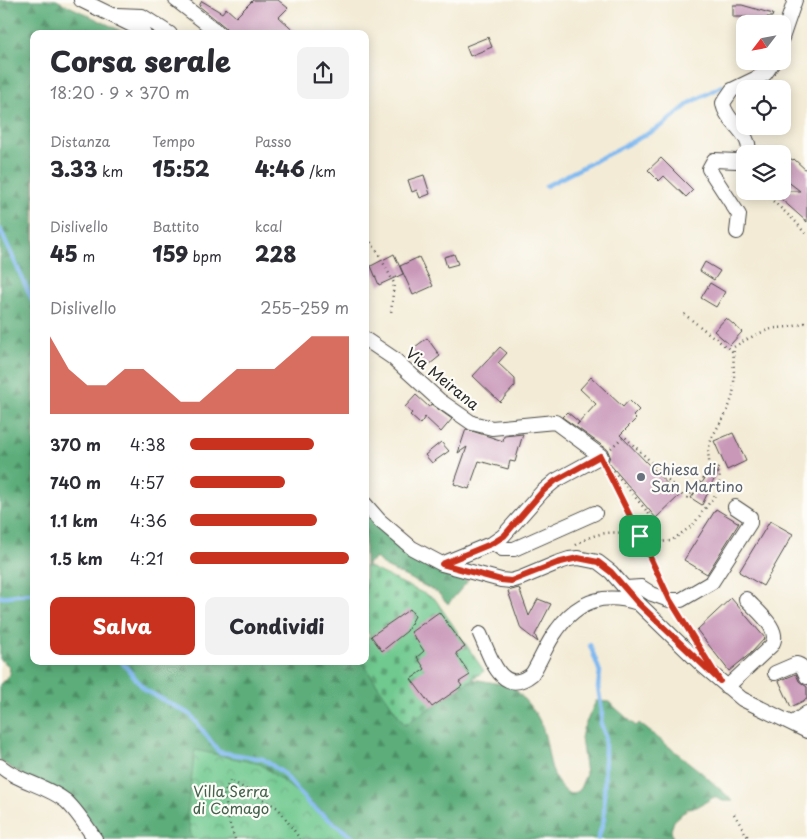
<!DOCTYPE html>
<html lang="it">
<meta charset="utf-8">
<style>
body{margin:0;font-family:"Playpen Sans",sans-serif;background:#f2f2f3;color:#2b2b33;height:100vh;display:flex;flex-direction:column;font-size:19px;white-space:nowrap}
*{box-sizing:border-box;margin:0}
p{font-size:16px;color:#7c7c81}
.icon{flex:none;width:28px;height:28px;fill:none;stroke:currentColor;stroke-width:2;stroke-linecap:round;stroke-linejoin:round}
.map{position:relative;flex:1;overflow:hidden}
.sheet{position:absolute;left:30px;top:30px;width:339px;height:635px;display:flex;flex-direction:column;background:#fff;border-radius:10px;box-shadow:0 2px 12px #0003}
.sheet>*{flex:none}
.needle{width:32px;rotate:238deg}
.fabs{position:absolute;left:736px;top:15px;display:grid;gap:10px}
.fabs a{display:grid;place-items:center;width:55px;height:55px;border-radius:10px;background:#fff;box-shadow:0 2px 12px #0003;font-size:25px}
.pin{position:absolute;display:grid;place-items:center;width:42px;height:42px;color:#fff;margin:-21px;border-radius:10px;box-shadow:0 2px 8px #0006}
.round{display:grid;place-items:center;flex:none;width:52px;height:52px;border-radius:10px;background:#f2f2f3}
.head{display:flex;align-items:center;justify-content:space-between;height:85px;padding:0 20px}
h1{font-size:28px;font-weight:800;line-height:38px}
.figures{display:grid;grid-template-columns:repeat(3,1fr);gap:8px;height:85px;padding:5px 20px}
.figures div{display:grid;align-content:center}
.figures b{font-size:21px;font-weight:800}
.figures small{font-size:14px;font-weight:400}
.figures p{font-size:14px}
.chart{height:140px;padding:10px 20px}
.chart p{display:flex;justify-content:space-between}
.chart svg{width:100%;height:90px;margin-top:5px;fill:#c8321e;opacity:.7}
.cta{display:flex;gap:10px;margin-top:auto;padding:10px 20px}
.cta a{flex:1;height:58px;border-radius:10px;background:#c8321e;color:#fff;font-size:20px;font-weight:800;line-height:58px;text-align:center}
.cta a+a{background:#f2f2f3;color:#2b2b33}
ul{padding:0 20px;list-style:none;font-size:16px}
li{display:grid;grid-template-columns:80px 60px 1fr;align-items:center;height:38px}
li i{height:12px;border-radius:6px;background:#c8321e}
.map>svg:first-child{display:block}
.forest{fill:url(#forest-firs);stroke:#446c52}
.cemetery{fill:url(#cemetery-stones);stroke:#4e7a5d}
.park{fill:url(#park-crowns);stroke:#4e7a5d}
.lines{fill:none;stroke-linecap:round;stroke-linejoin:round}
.stream{stroke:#7fb9f0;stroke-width:4.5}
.building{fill:#c998b9}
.minor-casing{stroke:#494844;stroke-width:16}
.path{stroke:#494844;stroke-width:2.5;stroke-dasharray:1 4;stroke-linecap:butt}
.minor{stroke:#fff;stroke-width:14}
.route-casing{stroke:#fff;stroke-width:10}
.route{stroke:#c8321e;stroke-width:6}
.worship-dot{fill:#6b7280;stroke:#fdfcf7;stroke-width:2}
.labels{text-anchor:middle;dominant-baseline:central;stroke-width:4.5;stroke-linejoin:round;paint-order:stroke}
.street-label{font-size:15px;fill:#2b2b2b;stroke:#fdfcf7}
.worship-label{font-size:15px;fill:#5b616d;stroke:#fdfcf7;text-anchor:start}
.park-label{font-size:15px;fill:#43624e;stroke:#fdfcf7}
</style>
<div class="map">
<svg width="807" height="839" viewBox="0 0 807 839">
<defs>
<pattern id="forest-firs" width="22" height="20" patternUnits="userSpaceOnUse" patternTransform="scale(1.25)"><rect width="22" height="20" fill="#5cad7a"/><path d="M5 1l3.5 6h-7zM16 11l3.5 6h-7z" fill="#4c8d64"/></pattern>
<pattern id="cemetery-stones" width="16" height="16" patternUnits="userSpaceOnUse" patternTransform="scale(1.25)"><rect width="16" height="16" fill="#70c98f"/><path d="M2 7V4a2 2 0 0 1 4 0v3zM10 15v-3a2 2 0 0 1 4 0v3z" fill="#5ca375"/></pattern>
<pattern id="park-crowns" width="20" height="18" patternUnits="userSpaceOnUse" patternTransform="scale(1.25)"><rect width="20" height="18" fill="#70c98f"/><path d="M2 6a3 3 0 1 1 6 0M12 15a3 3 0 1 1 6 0" fill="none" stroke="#5ca375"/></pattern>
</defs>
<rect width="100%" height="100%" fill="#fdfcf7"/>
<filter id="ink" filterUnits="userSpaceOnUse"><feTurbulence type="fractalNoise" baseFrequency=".02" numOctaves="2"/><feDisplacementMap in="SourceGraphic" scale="10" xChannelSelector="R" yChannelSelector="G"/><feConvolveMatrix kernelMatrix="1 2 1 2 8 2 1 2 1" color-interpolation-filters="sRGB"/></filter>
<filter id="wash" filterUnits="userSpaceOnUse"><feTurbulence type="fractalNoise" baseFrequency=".0096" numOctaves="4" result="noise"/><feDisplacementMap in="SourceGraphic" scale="20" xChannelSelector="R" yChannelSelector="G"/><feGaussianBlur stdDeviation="1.12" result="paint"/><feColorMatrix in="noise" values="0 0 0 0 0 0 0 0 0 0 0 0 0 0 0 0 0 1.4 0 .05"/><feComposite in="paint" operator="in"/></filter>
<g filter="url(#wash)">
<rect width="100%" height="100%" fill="#f3ebd5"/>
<path class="forest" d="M0,0H56L128,34H34V661H361L405,725L473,679L513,686C522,698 536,710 541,724C551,747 546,780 570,794L579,791L586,774L581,738L583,729L596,701L609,702L636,726L639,723L701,772L733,801H723L714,797L697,807L688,808L674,821L671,830L673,839H102L81,810L0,761V684L10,674L9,666L0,659Z
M365,510L390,536L433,567L468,581L448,604L437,592L384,566L376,558L365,565Z"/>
<path class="cemetery" d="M365,565L435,599L484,671L405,725L361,661H365V640L370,636L365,629Z"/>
<path class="park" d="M195,750L260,764L358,839H192L187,814Z"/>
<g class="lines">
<path class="stream" d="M546,186L647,134L663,125L690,103L722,86
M0,229L34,304
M0,597L34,593
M590,645L600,672L598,687L602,711L601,724L605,735L604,819L598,839
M121,661L145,690L191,715L219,752L263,759L283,773L310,805L355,839"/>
</g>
<g id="blocks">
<path class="building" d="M253,0H278L288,8L279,17L298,34H230L225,27L199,6L202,1L222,13L226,8L236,17Z
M733,5H742L773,14L772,17H767L765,24H746L747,17H733Z
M488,37L492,47L470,56L466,46Z
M661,158L693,190L686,197L664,176L659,181L648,170Z
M789,158L793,160L794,159L807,171V222L772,191H800L782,177V169Z
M424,175L430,194L420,198L417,190L412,192L408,180Z
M394,254L403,274L379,285L371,266Z
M454,254L458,264L447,267L444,257Z
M419,257L433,286L413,295L400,266Z
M705,262L720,271L714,280L700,271Z
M710,283L725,292L716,307L701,298Z
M726,318L742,332L730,345L714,331Z
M427,338L440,356L425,368L411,350Z
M500,347L507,353L498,363L515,379V386L500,402L473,376Z
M591,377L623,407L629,400L639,410L633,416L636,419L620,435L679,496L656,518L608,462L610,456L607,449L562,417L567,412L579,422L577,425L596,404L580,389Z
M416,395L429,407L431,404L452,419L441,432L425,417L420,424L410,415L412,413L405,407Z
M466,429L503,441L504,436L523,434L515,462L510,461L508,469L479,461L469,489L454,484L467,447L458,453Z
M733,433L746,461L727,470L714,441Z
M441,442L449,451L432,463L425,455Z
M714,466L719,469L702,505L691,498Z
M716,509L739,523L707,574L684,560Z
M770,521L793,534L763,586L739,572Z
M519,588L529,616L538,599L551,604L535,635L538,642L521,629L508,591Z
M731,598L765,638L751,653L729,671L697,630Z
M410,609L415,616L407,631L382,651L371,636Z
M439,612L465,647L456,653L470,675L459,682L462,686L432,707L411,679L425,669L417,657L424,651L411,632Z
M796,674L799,681L807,687V699L791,707L779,681Z"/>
</g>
</g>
<g filter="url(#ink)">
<use href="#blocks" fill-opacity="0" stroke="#494844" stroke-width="1"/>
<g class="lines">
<defs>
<path id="minor" d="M81,0L138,28L144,34
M176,0L220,34
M116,15L142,16L170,34
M782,38L795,0
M748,154C754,135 725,122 723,103L732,90L765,74L774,61
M737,232L739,215L709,169L714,160L737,161L745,158
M365,339L393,358L439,400L472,423L492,428L555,422L601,456L555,481L542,492L503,536L493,543L442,564
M365,504L379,520L412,548L442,564L501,580L511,581L521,578L557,563L569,559L578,558L598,562L611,572L638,603L703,666L742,699L807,731
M493,543L502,549H514L595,513
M626,588L641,587L652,594L669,600H681L712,582L750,523V517L735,507
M480,634C490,655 501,699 532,674C541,660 547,643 557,630C578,600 604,592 638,603
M775,673L796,664C803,665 804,671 807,677
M727,687L771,646C783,630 757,611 746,599
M793,723L807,713
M0,766C19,782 46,785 66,801C77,811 87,827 95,839"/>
</defs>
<use href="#minor" class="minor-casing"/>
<path class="path" d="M762,191L796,222L807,236
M365,234L377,251L394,283L391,313
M684,314L733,352
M611,448L624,436L650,461L683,496
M610,467L655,521
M607,469L662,583
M687,498L710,470C710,463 707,454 709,447C713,430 726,418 731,401C737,384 732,366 734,347C743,341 765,329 777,328C788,327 796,327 807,322
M640,536L655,542L671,541L693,525L718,491L720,474L710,467
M645,537L652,535L658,530
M576,545C596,531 616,530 639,536
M679,614L690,633
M734,814L749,839
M235,839L230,825L224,793L230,780L278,808L300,839"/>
<use href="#minor" class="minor"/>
</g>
</g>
<g class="lines" filter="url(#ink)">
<defs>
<path id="route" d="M600,456L640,536L670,600L720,681L638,603L611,572L598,562L578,558L569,560L557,563L511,581L501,580L442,564L493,543L504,536L542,492L555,481Z"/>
</defs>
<use href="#route" class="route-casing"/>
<use href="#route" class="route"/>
</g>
<circle class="worship-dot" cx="641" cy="477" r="5"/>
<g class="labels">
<g class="street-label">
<text transform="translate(443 378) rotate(39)">Via Meirana</text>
</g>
<g class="worship-label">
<text x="651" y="468">Chiesa di<tspan x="651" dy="17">San Martino</tspan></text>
</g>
<g class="park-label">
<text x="231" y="790">Villa Serra<tspan x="231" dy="17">di Comago</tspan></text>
</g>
</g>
</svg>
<div class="fabs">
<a><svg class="needle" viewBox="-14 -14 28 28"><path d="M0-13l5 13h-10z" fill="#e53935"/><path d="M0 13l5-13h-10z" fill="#7c7c81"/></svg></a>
<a><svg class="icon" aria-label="locate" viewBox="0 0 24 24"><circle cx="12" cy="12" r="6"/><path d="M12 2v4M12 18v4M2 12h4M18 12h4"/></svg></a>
<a><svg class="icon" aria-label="layers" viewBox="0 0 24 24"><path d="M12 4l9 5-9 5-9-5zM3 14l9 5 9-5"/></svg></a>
</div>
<div class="pin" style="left:640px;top:536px;background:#1e9e55"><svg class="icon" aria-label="arrive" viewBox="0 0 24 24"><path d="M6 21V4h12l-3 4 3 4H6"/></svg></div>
<section class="sheet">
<div class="head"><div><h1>Corsa serale</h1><p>18:20 · 9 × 370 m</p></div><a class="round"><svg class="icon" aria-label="share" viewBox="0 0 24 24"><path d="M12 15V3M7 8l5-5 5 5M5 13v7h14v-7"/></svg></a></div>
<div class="figures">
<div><p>Distanza</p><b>3.33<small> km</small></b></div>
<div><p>Tempo</p><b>15:52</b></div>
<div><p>Passo</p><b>4:46<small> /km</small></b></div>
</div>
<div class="figures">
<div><p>Dislivello</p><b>45<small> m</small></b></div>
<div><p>Battito</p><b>159<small> bpm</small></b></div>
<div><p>kcal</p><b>228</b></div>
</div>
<div class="chart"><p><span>Dislivello</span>255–259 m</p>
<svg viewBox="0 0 160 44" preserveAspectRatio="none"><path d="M0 44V6L10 22L20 30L30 30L40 22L50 22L60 30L70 38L80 38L90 30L100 22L110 22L120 22L130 14L140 6L150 6L160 6V44z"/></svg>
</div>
<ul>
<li><b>370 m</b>4:38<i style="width:78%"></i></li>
<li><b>740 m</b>4:57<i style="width:60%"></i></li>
<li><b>1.1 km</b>4:36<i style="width:80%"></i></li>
<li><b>1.5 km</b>4:21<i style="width:100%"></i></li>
</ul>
<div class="cta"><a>Salva</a><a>Condividi</a></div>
</section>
</div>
